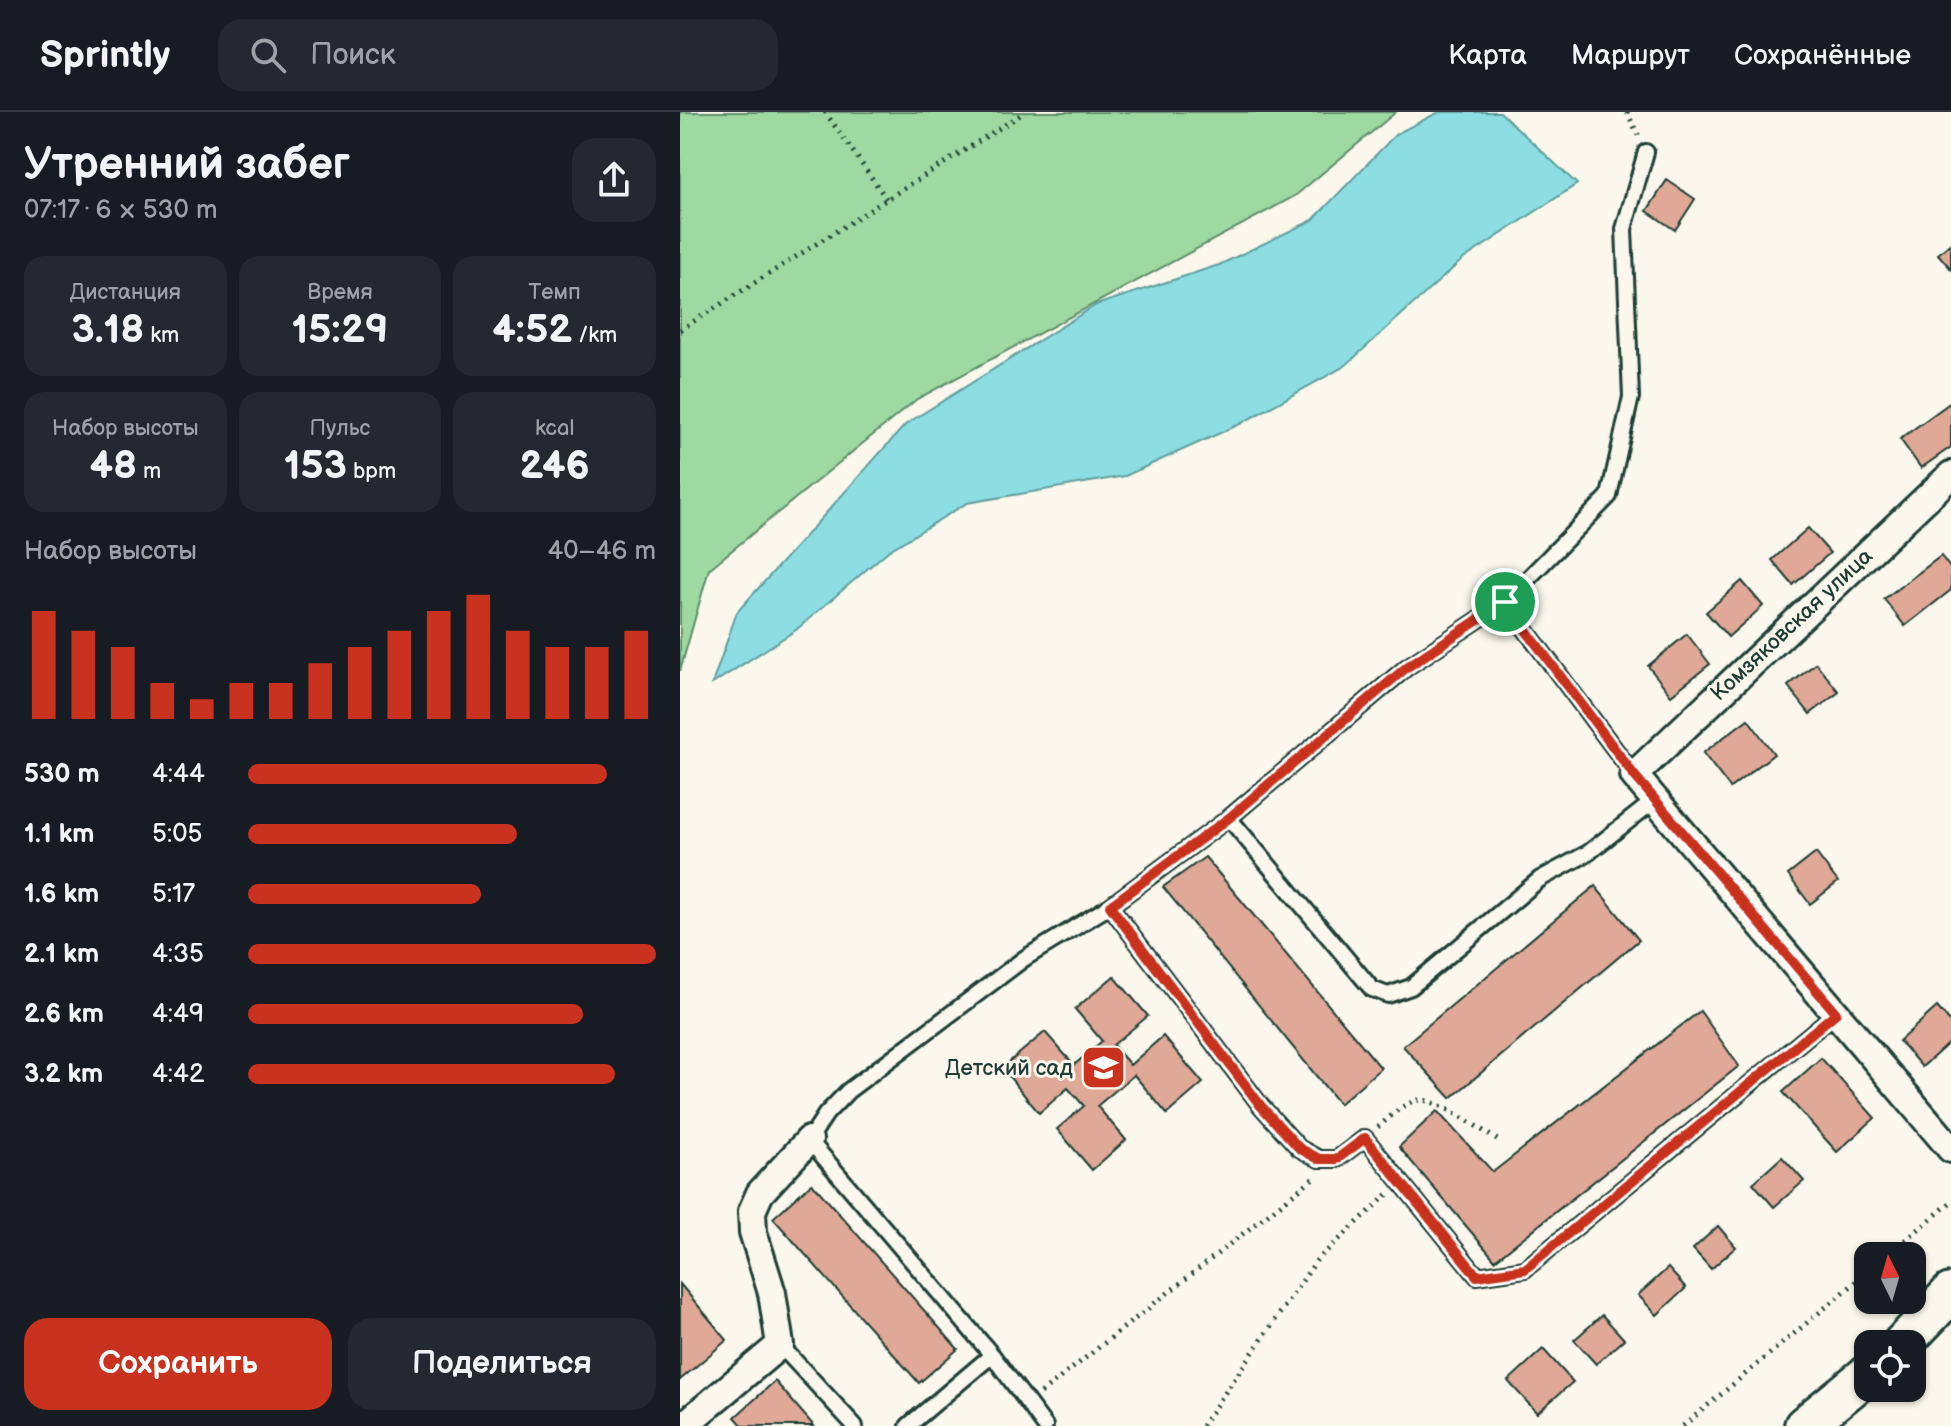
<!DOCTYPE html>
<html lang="ru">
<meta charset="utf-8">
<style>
body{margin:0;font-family:"Balsamiq Sans",sans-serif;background:#242831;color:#f1f3f6;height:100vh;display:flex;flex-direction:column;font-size:30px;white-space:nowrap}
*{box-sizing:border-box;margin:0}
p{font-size:26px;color:#9ea1a6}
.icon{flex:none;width:44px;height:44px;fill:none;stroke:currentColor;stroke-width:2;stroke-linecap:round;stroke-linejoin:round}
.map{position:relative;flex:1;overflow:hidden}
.drawer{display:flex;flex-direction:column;background:#171b24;width:680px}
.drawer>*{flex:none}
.needle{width:52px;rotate:355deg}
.fabs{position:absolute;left:1174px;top:1130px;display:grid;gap:16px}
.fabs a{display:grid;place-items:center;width:72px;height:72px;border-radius:16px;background:#171b24;box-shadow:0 2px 6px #0004;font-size:40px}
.pin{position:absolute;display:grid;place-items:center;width:68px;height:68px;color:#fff;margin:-34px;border:4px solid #fff;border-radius:50%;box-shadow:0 2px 8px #0007}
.round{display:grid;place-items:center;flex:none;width:84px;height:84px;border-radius:24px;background:#242831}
.overview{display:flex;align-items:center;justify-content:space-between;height:136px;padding:0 24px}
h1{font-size:44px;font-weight:800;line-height:60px}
.figures{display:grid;grid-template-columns:repeat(3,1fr);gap:12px;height:136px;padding:8px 24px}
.figures div{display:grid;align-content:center;border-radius:20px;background:#242831;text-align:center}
.figures b{font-size:40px;font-weight:800}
.figures small{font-size:22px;font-weight:400}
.figures p{font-size:22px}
.chart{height:224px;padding:16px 24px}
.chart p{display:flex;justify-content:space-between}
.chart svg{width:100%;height:144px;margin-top:8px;stroke:#c8321e;stroke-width:6}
.action{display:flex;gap:16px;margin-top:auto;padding:16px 24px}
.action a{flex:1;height:92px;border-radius:24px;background:#c8321e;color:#fff;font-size:32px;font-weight:800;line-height:92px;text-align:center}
.action a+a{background:#242831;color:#f1f3f6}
ul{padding:0 24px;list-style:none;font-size:26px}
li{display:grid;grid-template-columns:128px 96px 1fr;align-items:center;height:60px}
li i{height:20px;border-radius:10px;background:#c8321e}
header{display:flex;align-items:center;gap:48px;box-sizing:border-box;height:112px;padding:0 40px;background:#171b24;border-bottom:2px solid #363941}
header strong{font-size:38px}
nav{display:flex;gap:44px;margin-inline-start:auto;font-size:28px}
.search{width:560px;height:72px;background:#242831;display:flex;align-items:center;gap:20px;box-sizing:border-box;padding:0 28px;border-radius:24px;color:#9ea1a6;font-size:30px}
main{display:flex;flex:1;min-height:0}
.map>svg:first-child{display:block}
.green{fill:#9dd9a1;stroke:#5e8b6a;stroke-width:2}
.water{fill:#8cdee3;stroke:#609e9d;stroke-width:2}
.building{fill:#dfa897;stroke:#1f3d34;stroke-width:2}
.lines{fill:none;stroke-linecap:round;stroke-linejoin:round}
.lane-casing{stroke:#1f3d34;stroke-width:20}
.street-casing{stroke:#1f3d34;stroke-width:32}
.secondary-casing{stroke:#1f3d34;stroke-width:44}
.path{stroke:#1f3d34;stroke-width:5;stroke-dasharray:2 6;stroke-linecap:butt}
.lane{stroke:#fbf7ec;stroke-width:14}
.street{stroke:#fbf7ec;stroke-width:26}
.secondary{stroke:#fbf7ec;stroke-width:38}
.route-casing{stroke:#fff;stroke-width:16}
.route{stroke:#c8321e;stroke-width:10}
.labels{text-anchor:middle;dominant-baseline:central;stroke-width:6;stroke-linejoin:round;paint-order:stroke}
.street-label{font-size:22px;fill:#1f3d34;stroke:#fbf7ec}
.poi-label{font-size:22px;fill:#1f3d34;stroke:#fbf7ec;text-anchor:end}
</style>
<header>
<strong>Sprintly</strong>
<div class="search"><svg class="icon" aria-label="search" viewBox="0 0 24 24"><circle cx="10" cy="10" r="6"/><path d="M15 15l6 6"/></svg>Поиск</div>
<nav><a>Карта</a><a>Маршрут</a><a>Сохранённые</a></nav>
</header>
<main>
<section class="drawer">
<div class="overview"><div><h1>Утренний забег</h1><p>07:17 · 6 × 530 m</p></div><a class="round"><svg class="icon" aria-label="share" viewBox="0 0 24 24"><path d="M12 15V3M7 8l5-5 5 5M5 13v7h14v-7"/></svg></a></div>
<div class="figures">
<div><p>Дистанция</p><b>3.18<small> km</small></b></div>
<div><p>Время</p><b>15:29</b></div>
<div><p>Темп</p><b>4:52<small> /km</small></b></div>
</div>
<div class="figures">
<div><p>Набор высоты</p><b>48<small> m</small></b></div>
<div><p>Пульс</p><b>153<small> bpm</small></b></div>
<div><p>kcal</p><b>246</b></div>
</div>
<div class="chart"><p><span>Набор высоты</span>40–46 m</p>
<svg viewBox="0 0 160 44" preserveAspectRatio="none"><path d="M5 44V11M15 44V17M25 44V22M35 44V33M45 44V38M55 44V33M65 44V33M75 44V27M85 44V22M95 44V17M105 44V11M115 44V6M125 44V17M135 44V22M145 44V22M155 44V17"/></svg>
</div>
<ul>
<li><b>530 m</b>4:44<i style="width:88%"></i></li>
<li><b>1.1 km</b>5:05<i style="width:66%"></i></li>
<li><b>1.6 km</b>5:17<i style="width:57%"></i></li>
<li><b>2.1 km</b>4:35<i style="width:100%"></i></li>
<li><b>2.6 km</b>4:49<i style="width:82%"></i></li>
<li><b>3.2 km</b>4:42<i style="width:90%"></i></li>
</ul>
<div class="action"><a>Сохранить</a><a>Поделиться</a></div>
</section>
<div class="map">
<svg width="1271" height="1314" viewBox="0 0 1271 1314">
<rect width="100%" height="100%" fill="#fbf7ec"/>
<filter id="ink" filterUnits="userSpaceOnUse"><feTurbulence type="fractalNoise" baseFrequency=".0125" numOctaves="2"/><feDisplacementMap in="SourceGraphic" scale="16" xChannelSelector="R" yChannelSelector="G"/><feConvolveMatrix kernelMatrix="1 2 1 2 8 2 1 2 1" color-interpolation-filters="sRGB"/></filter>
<g filter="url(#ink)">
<path class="green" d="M0,0H716L615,84L237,287L29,457L0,559Z"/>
<path class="water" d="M759,0H820L897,72L782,148L665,254L560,312L445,364L287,391L208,439L116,518L32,572L57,500L226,312L416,193L539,153L633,108L716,22Z"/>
<path class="building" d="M987,68L1015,87L995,118L967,99Z
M1271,131V157L1258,142Z
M1271,290V335L1241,356L1220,327Z
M1128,416L1150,441L1113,473L1092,448Z
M1261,444L1271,457V478L1225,514L1204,487Z
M1062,469L1083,494L1048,525L1026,500Z
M1007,522L1030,552L991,583L968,554Z
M1136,551L1159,580L1130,602L1108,574Z
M1068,607L1094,642L1050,676L1023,641Z
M1136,741L1158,770L1130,792L1108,763Z
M525,745L701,956L659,992L483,775Z
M915,774L959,828L771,986L723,934Z
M434,864L468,904L433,933L450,953L483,924L523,971L487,1002L454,963L417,994L446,1028L412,1058L377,1017L404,994L388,976L359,1001L322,956L365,920L394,953L422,929L395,897Z
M1257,895L1271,911V929L1242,955L1219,929Z
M1020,899L1059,954L815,1148L719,1035L757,999L813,1060Z
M1141,946L1195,1006L1157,1040L1103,980Z
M1102,1045L1124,1069L1094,1095L1073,1071Z
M132,1071L278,1237L239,1271L93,1106Z
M1038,1114L1056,1135L1031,1157L1013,1137Z
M988,1156L1006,1176L977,1203L958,1183Z
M0,1172L47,1228L0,1268Z
M922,1203L944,1227L916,1252L894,1228Z
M863,1237L893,1270L857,1301L828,1269Z
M95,1269L134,1314H63L55,1305Z"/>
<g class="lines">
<defs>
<path id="lane" d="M825,490L954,663
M549,706L692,877L708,883L731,875L860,767L908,741L975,688
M430,794L581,994L619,1036L639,1047H657L685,1026L797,1164L845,1157L1156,901
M100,1233L175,1314
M228,1314L312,1243
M365,1314L312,1243L129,1028L146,1002L168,979L345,846L430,794L549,706L727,555L825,490L929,384L951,285L944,117L966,40"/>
<path id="street" d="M1271,363L954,663L1271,1037
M3,1314L100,1233L92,1181L73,1120L72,1099L80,1081L129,1028"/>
<path id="secondary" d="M1222,1232L1271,1181
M1124,1314L1188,1262"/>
</defs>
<use href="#lane" class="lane-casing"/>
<use href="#street" class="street-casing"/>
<use href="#secondary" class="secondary-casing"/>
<path class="path" d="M145,0L208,89
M947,0L959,25
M0,218L345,0
M698,1015C709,1006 725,989 740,988C760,988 801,1018 819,1029
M1207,1144L1271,1090
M361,1281L636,1064
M522,1314L636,1149L708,1082
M1003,1314L1188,1160"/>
<use href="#lane" class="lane"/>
<use href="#street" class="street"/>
<use href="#secondary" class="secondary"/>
</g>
</g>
<g class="lines" filter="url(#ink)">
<defs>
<path id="route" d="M825,490L954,663L1156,901L845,1157L797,1164L685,1026L657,1047H639L619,1036L581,994L430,794L549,706L727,555Z"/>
</defs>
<use href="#route" class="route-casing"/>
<use href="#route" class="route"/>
</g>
<defs>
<symbol id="school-square" viewBox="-11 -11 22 22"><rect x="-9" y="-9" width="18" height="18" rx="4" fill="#c8321e" stroke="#fbf7ec"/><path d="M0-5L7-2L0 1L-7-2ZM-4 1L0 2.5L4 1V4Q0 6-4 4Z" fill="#fff"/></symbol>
</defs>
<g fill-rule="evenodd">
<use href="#school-square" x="398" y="930" width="51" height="51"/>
</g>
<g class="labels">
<g class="street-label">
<text transform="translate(1112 513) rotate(-43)">Комзяковская улица</text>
</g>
<g class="poi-label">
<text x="393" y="956">Детский сад</text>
</g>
</g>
</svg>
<div class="fabs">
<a><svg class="needle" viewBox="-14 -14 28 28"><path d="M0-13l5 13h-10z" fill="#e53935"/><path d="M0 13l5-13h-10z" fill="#9ea1a6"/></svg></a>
<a><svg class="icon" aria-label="locate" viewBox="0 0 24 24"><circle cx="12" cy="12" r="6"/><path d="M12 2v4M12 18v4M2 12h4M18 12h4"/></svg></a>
</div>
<div class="pin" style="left:825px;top:490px;background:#1e9e55"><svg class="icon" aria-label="arrive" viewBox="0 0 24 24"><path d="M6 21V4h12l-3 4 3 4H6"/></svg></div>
</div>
</main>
